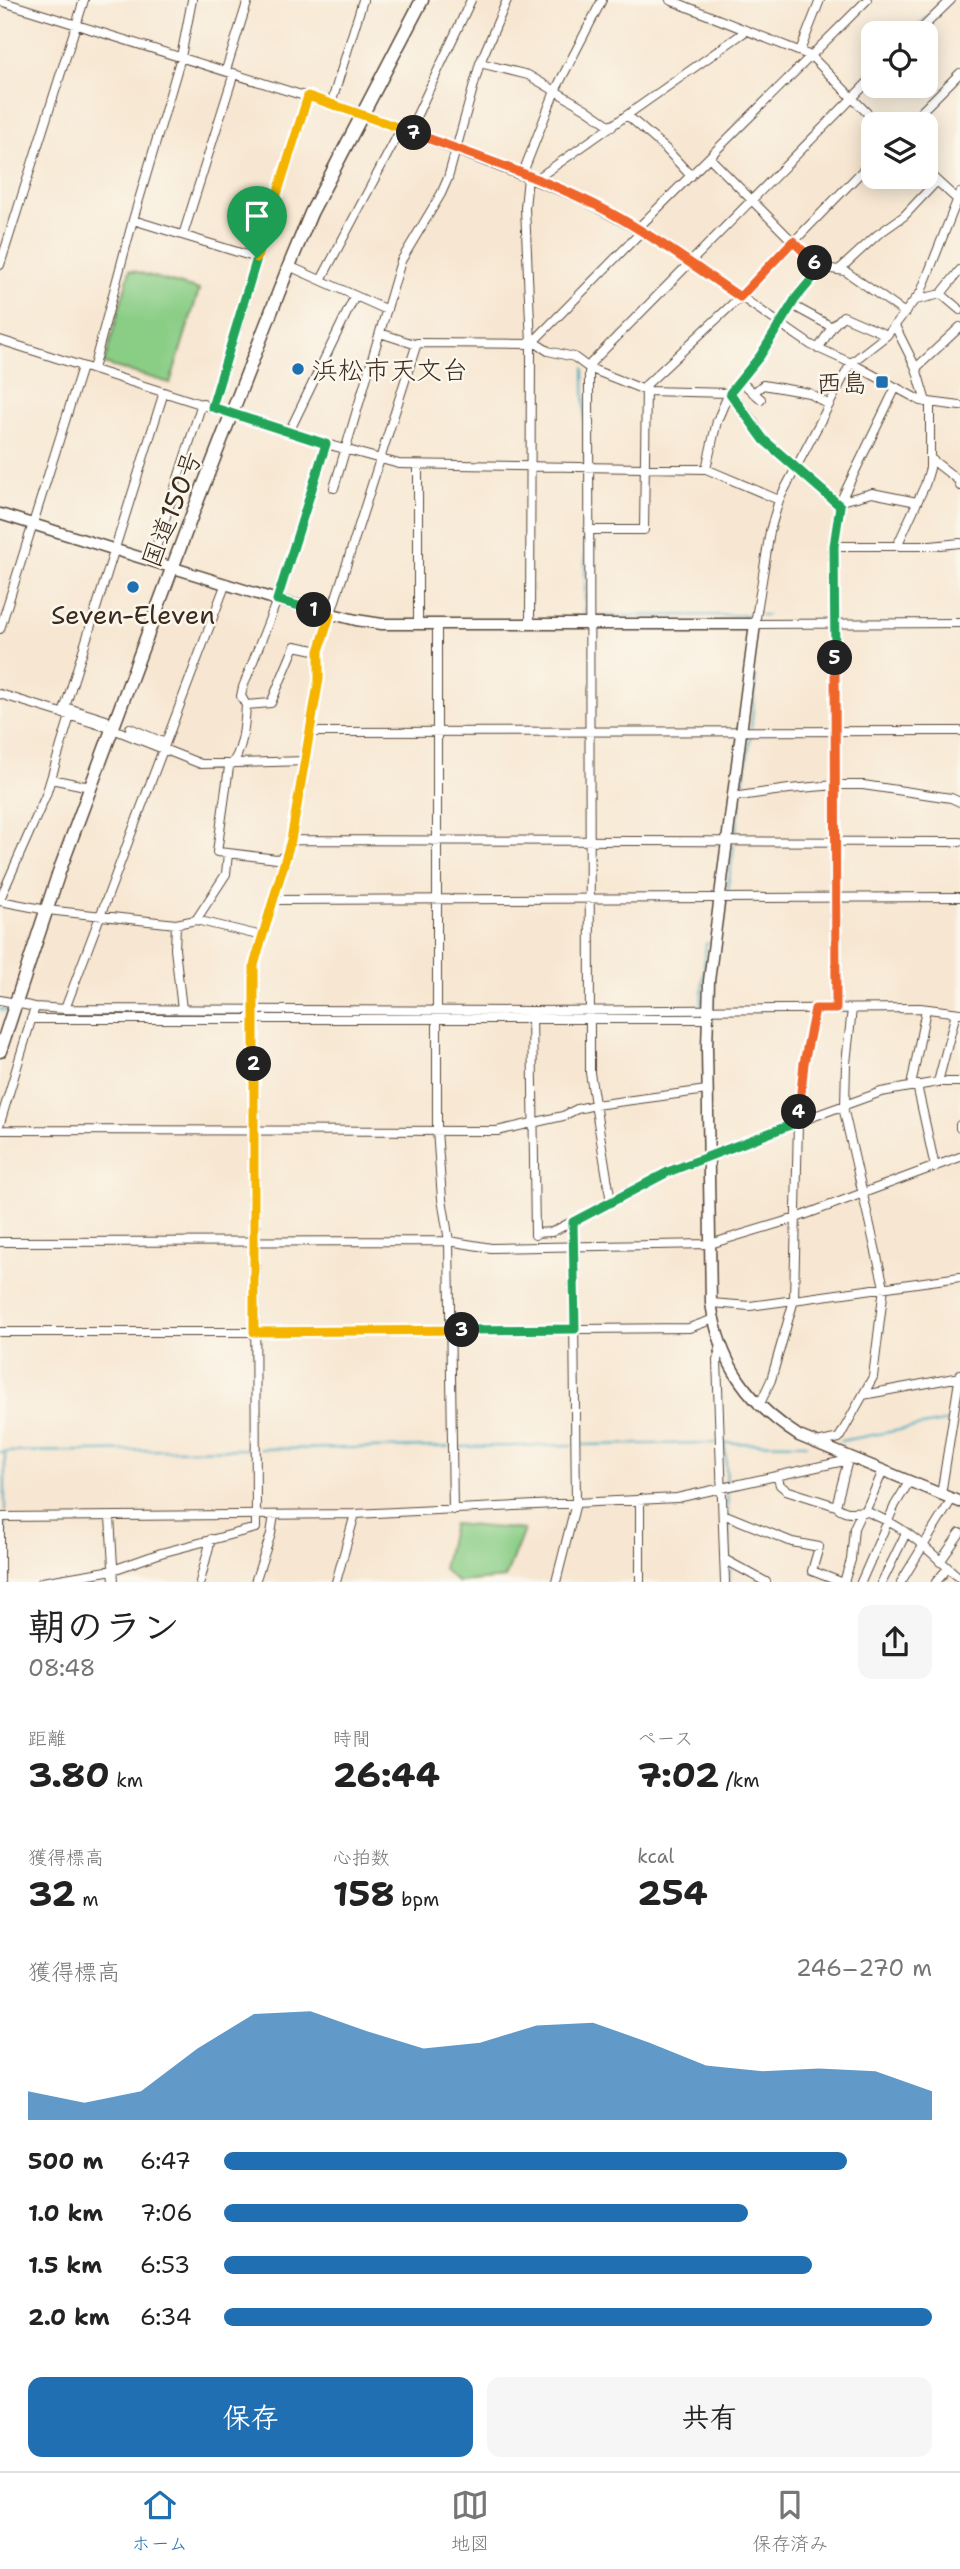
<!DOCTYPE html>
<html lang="ja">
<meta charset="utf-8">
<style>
body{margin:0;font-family:"Shantell Sans","Klee One",sans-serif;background:#f6f6f6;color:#222;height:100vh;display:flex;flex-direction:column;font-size:26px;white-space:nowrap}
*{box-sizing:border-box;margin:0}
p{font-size:23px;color:#767676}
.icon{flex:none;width:38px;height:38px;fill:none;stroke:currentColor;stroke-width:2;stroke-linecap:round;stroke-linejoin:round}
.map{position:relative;height:1582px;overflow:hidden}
.sheet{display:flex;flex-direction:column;background:#fff;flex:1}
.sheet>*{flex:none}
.buttons{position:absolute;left:861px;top:21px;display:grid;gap:14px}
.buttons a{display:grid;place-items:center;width:77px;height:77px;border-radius:14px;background:#fff;box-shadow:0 4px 18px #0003;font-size:35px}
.pin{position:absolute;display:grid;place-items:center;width:60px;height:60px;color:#fff;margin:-72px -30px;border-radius:50% 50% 50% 0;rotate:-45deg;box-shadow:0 0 7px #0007}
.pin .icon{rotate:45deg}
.km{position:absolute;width:35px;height:35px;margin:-18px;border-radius:50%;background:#222;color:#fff;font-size:19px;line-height:35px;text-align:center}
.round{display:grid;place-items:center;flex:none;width:74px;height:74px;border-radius:14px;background:#f6f6f6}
.summary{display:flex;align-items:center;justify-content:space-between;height:119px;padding:0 28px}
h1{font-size:38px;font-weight:700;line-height:52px}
.stats{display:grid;grid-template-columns:repeat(3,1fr);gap:10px;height:119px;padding:7px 28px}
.stats div{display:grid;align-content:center}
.stats b{font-size:35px;font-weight:700}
.stats small{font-size:19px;font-weight:400}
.stats p{font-size:19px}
.chart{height:196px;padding:14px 28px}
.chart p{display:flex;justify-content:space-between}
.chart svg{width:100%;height:126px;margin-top:7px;fill:#1f6fb2;opacity:.7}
.action{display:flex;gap:14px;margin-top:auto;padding:14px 28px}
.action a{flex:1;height:80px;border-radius:14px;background:#1f6fb2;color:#fff;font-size:28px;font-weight:700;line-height:80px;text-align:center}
.action a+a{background:#f6f6f6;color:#222}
ul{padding:0 28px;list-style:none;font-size:23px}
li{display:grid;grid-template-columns:112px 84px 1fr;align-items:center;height:52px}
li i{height:18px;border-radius:9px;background:#1f6fb2}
.tabs{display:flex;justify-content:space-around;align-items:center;height:98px;border-top:2px solid #e0e0e0;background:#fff;font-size:19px;color:#767676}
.tabs a{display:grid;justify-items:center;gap:4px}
.tabs .active{color:#1f6fb2}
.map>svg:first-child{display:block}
.green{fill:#8ace86;stroke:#627c52;stroke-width:2}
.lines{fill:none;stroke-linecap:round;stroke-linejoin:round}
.stream{stroke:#41a9c1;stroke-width:2}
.minor-casing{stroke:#574639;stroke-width:10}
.major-casing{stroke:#574639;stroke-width:13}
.highway-casing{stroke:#574639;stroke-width:15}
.minor{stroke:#fff;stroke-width:8}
.major{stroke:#fff;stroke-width:10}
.highway{stroke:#fff;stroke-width:12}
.split-1-casing{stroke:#fff;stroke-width:14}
.split-2-casing{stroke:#fff;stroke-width:14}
.split-3-casing{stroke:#fff;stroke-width:14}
.split-4-casing{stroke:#fff;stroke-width:14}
.split-5-casing{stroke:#fff;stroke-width:14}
.split-6-casing{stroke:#fff;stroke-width:14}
.split-7-casing{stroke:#fff;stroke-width:14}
.split-8-casing{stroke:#fff;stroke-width:14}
.split-1{stroke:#22a559;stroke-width:9}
.split-2{stroke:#f5b400;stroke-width:9}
.split-3{stroke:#f5b400;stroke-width:9}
.split-4{stroke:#22a559;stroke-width:9}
.split-5{stroke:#f0652b;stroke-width:9}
.split-6{stroke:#22a559;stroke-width:9}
.split-7{stroke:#f0652b;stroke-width:9}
.split-8{stroke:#f5b400;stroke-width:9}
.poi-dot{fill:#1f6fb2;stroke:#fbf7ec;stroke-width:2.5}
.labels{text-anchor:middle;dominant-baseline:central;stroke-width:5;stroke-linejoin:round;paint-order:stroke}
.poi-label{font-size:26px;fill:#3b2a1e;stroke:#fbf7ec;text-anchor:start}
.street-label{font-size:26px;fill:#3b2a1e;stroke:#fbf7ec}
</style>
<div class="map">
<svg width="960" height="1582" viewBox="0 0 960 1582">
<rect width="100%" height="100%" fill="#fbf7ec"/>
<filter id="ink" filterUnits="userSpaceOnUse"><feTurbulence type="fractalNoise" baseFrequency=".0143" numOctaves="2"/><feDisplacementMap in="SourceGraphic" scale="14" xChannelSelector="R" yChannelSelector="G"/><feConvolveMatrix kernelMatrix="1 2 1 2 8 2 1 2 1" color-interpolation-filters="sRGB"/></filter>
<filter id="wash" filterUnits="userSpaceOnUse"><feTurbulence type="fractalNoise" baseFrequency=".00686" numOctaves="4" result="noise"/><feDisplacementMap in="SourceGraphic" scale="28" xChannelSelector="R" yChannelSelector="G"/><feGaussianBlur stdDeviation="1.57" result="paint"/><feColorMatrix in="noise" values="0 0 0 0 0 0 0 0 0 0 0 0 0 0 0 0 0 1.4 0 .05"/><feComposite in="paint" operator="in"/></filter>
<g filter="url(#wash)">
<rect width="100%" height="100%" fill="#f7e7d2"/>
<path class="green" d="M130,270L199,290L170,383L104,364Z
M453,1524L524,1530L505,1578L457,1582L443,1569Z"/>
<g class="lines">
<path class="stream" d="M911,33L944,0
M584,368L585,464
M585,527V469
M585,532V616H587
M761,615H768
M593,616L751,615
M751,728L756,677
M742,791L751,734
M735,839L741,800
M727,895L734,845
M721,926L726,900
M701,1006L706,943L708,944
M0,1009L8,1011
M840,1441L949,1421
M722,1443L807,1444
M578,1445L716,1443
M725,1445L727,1485
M456,1447L573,1445
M260,1449L450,1447
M0,1452L251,1449
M5,1453V1511
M727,1490L728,1513
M728,1522L730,1558
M5,1523V1582
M730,1567V1582"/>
</g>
</g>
<g filter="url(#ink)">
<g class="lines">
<defs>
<path id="minor" d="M670,0L811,56L878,124
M0,1L362,114L579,198L664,244L811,345L851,363L921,401L960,406
M917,33L951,0
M800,51L820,0
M480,63L528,75L586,109L612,127
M226,70L248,0
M331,104L363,0
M627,115L666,149L691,176
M909,124L960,73
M409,132L471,0
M710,158L818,267L845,271L905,313
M926,171L960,202
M522,175L555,91L602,0
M528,177L525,208L531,344L530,624
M535,180L746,31
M960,193L921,292L887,335L851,363L779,500L770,531L755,624L960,623
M133,220L257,258
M638,228L867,0
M183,235L234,73
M0,265L84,0
M289,266L387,310
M840,269L877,235L904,216L936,182
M321,280L401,129
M941,294L960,310
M916,300L941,294L960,270
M792,305L832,327
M895,326L916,368L926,402
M380,333L417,345
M0,340L326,444L399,464L706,469L779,500
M531,344L642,231
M818,349L832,327L843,316L887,335
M916,368L960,327
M93,369L133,220L181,57L192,0
M740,381L761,399
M753,393L763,385L809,393L829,405
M212,407L308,96
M289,432L355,296
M931,459L958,480L960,486
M418,465V624
M706,469L717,421L728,395L760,357L796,298L822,267
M334,488L401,261L441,194L448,178L480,63L507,0
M842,501L872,493L917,502
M588,530H644L646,385L740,297L873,160
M834,546H931L960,543
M897,546L925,485L930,468V403
M152,560L202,403
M437,624V1130L442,1199L449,1241L453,1510
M0,629L82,367
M0,694L113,729L201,764L306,761
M246,705L241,696L243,687L277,600L326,444
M65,707L106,720
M63,714L164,392
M130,728L165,743
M310,732L960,731
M51,779L90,787
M732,797L789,789L836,785H863L951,798L960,802
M291,840L960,842
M228,853L277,859L286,856
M0,899L46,795L70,716
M274,900L960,897
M0,901L47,910L176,924L196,920L262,936
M196,920L226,874L228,853L217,852L229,767C243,754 245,723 246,705L271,703L295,646L319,651
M176,924L175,949L182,1009
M0,1000L35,1007L65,1009L532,1011L920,1008L960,1013
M65,1009L226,583
M836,1009L834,546L839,510L843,496L896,387
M532,1014L535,1235
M31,1019H707
M938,1082L956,1013
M917,1085L935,1167
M911,1086L926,1009
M845,1106L846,1063L852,1009
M0,1123L35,1007
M960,1125V1128
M0,1130L497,1131L563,1116L577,1109L595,1105L707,1090
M611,1202L590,1073L589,368L591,363L873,77
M535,1233L552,1232L668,1172L798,1122L881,1092L938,1082H960
M0,1242L449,1241L491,1248L710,1244L796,1218L960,1157
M711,1303L750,1306L960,1277
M0,1332H254L689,1328L714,1319
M721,1345L717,1360L725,1582
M863,1395L960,1377
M759,1406L771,1380L794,1300L798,1122L804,1063L815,1009
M817,1443L839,1438L873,1377L884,1287L843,1107
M777,1476L780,1485L786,1490L836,1506C848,1516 855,1510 867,1512C873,1514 881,1518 887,1521C914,1534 937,1559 960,1578
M941,1495L960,1374
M640,1499V1582
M836,1506L848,1460
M865,1512L883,1471
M723,1514L792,1542L819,1547L812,1571L841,1582
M0,1517L355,1514L677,1498L853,1459
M110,1517L114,1582
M0,1518V1582
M724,1559L766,1582
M940,1562L960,1533
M42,1582L113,1570L161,1553L256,1528L254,965L291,840L319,679V651L417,343L537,344L548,351L574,357L589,368L647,391L730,393L754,423L764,440L840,506
M200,1582L211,1539
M255,1582L271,1534L274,1515
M336,1582L355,1514
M556,1582L576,1503L573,1222
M844,1582L851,1560L854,1528L861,1513
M861,1582L895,1505L909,1482
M882,1582L906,1533
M901,1582L952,1499
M936,1582L948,1568"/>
<path id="major" d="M0,514L277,600L356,620L382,624H755L709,981L707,1048L711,1303C720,1364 748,1403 799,1436L960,1502"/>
<path id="highway" d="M0,1051L59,872L192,515L289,266L311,213L422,0"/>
</defs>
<use href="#minor" class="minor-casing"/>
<use href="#major" class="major-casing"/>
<use href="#highway" class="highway-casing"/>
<use href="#minor" class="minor"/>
<use href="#major" class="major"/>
<use href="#highway" class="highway"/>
</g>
</g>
<g class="lines" filter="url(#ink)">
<defs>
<path id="split-1" d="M257,258L212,407L326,444L277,600L314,610"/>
<path id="split-2" d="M254,1064V965L291,840L319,679V651L330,615L314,610"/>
<path id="split-3" d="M254,1064V1332L462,1330"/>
<path id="split-4" d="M462,1330L575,1329L573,1222L668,1172L798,1122L799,1112"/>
<path id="split-5" d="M799,1112L804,1063L815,1009H836L835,658"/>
<path id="split-6" d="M815,263L822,267L796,298L760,356L730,393L764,440L840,506L834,546L835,658"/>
<path id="split-7" d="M414,133C479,158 547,179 609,212C655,237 697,268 740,297L793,241L815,263"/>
<path id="split-8" d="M257,258L308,96L414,133"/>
</defs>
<use href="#split-1" class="split-1-casing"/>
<use href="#split-2" class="split-2-casing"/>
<use href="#split-3" class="split-3-casing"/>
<use href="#split-4" class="split-4-casing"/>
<use href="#split-5" class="split-5-casing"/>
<use href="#split-6" class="split-6-casing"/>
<use href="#split-7" class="split-7-casing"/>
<use href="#split-8" class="split-8-casing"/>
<use href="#split-1" class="split-1"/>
<use href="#split-2" class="split-2"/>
<use href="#split-3" class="split-3"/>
<use href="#split-4" class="split-4"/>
<use href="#split-5" class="split-5"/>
<use href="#split-6" class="split-6"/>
<use href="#split-7" class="split-7"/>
<use href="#split-8" class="split-8"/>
</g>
<g class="poi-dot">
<circle cx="298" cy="369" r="7"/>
<rect x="875" y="375" width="14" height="14" rx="3.5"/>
<circle cx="133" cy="587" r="7"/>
</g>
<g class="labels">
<g class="poi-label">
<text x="312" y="369">浜松市天文台</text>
<text x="868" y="382" text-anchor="end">西島</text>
<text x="133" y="614" text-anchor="middle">Seven-Eleven</text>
</g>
<g class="street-label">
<text transform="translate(171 509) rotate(-69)">国道150号</text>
</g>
</g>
</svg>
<div class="buttons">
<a><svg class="icon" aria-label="locate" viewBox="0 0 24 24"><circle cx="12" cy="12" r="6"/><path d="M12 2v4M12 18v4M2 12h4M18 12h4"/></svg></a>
<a><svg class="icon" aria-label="layers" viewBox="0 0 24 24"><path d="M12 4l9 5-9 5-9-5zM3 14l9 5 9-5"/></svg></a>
</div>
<div class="pin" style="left:257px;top:258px;background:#1e9e55"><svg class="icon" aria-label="arrive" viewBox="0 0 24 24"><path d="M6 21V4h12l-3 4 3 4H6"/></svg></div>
<b class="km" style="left:314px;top:610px">1</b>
<b class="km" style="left:254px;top:1064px">2</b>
<b class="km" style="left:462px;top:1330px">3</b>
<b class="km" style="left:799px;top:1112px">4</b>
<b class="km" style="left:835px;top:658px">5</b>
<b class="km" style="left:815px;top:263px">6</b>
<b class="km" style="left:414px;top:133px">7</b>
</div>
<section class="sheet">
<div class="summary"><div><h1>朝のラン</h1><p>08:48</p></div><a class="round"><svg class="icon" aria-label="share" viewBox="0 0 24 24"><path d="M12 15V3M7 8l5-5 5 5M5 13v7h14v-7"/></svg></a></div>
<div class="stats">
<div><p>距離</p><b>3.80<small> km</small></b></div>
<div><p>時間</p><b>26:44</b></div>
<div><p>ペース</p><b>7:02<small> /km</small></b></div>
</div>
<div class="stats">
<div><p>獲得標高</p><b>32<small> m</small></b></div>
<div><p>心拍数</p><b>158<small> bpm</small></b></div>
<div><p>kcal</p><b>254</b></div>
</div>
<div class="chart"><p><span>獲得標高</span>246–270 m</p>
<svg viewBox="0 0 160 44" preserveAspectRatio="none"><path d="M0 44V34L10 38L20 34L30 19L40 7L50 6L60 13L70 19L80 17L90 11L100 10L110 17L120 25L130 27L140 26L150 27L160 34V44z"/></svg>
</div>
<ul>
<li><b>500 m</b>6:47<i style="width:88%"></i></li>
<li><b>1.0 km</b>7:06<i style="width:74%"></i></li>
<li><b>1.5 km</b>6:53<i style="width:83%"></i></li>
<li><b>2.0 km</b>6:34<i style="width:100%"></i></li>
</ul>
<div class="action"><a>保存</a><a>共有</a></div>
</section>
<nav class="tabs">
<a class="active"><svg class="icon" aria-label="home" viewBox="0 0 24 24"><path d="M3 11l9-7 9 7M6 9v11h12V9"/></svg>ホーム</a>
<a><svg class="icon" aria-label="map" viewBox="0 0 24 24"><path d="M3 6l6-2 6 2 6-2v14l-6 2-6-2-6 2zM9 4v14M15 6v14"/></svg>地図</a>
<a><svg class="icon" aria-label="saved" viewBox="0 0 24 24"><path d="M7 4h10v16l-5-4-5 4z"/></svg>保存済み</a>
</nav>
